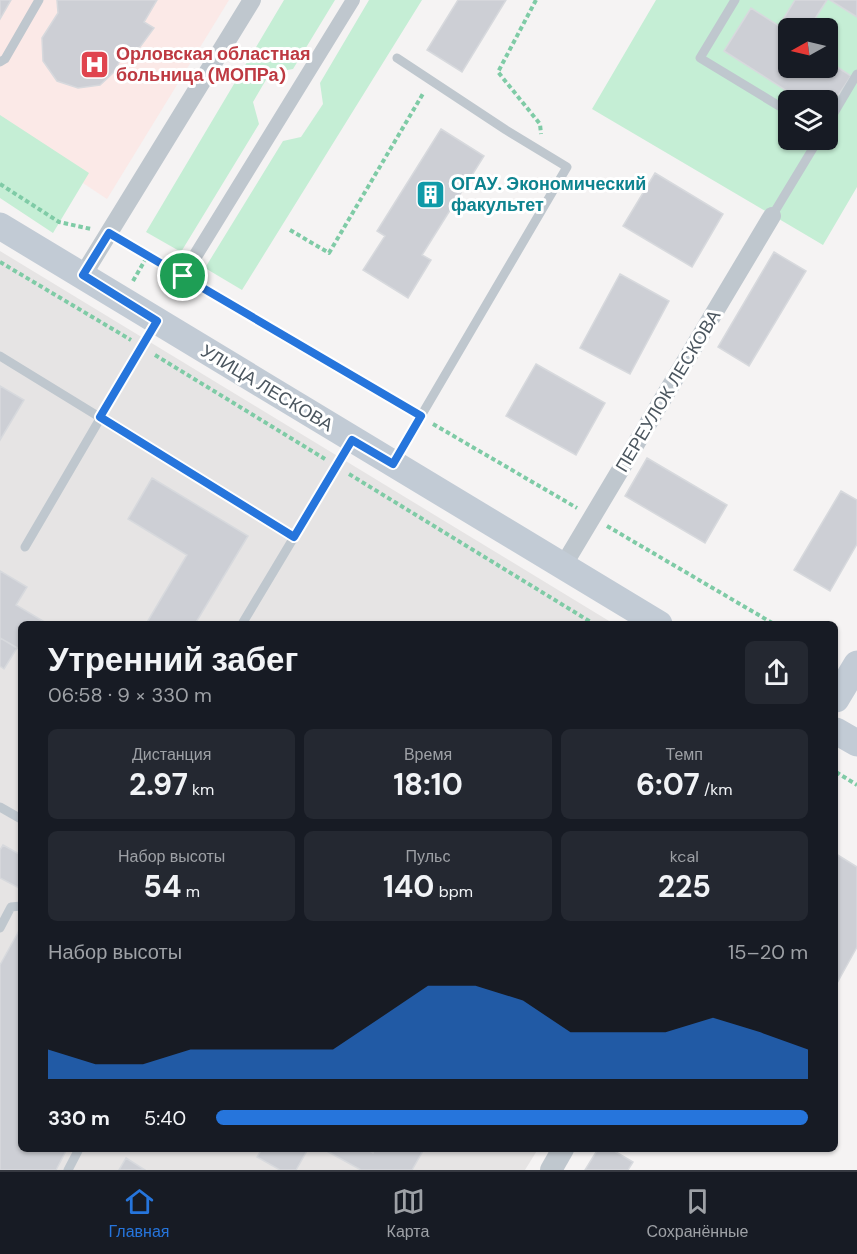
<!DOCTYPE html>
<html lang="ru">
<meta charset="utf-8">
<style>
body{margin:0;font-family:"DM Sans",sans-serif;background:#242831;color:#f1f3f6;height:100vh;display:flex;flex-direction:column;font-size:22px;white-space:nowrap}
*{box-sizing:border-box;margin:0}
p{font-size:20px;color:#9ea1a6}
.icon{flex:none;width:33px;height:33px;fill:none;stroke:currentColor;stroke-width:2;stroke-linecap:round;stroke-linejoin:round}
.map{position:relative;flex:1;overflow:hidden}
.sheet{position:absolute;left:18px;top:621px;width:820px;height:531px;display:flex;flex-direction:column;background:#171b24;border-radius:9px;box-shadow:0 2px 4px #0004}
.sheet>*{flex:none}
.needle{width:39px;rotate:262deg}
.controls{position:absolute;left:778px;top:18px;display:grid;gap:12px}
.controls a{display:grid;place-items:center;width:60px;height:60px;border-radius:9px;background:#171b24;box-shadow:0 2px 4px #0004;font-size:30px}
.pin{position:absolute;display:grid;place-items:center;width:51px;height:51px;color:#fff;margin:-26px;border:3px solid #fff;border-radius:50%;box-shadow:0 2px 6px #0007}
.round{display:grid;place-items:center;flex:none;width:63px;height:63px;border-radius:9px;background:#242831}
.overview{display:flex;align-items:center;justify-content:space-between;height:102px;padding:0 30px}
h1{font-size:33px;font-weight:700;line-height:45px}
.figures{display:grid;grid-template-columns:repeat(3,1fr);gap:9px;height:102px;padding:6px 30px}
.figures div{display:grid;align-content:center;border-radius:9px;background:#242831;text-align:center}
.figures b{font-size:30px;font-weight:700}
.figures small{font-size:16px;font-weight:400}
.figures p{font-size:16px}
.chart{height:168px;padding:12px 30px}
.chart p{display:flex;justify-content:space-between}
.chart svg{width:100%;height:108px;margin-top:6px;fill:#2675dc;opacity:.7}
ul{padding:0 30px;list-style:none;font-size:20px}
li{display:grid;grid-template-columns:96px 72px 1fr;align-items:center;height:45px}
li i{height:15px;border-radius:8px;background:#2675dc}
.menu{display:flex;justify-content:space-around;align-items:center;height:84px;border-top:2px solid #363941;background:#171b24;font-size:16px;color:#9ea1a6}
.menu a{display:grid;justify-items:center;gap:3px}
.menu .on{color:#2675dc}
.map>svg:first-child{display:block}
.education{fill:#e6e4e4}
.medical{fill:#fbe9e7}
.green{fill:#c5eed5;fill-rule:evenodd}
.building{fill:#cdcfd5;stroke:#d7d9dd;stroke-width:1.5}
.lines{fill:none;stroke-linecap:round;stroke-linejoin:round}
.path{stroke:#7fcba6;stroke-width:4;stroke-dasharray:4.5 3;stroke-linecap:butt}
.service{stroke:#bfc7ce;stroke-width:9}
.pedestrian{stroke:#bfc7ce;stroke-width:14}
.minor{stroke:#bfc7ce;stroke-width:18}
.tertiary{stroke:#bfc7ce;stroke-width:22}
.secondary{stroke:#c2cbd5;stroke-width:27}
.route-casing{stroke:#fff;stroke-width:12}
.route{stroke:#2675dc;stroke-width:8}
.labels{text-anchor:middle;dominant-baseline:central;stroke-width:6;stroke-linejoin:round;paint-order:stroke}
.health-label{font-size:18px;font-weight:bold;fill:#be3a42;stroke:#fff;text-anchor:start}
.culture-label{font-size:18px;font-weight:bold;fill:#0d838f;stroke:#fff;text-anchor:start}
.street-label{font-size:18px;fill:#4b565f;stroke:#fff}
</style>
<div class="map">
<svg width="857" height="1170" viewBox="0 0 857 1170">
<rect width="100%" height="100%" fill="#f5f3f3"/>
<path class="education" d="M0,251L614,624H21V1149H538L525,1170H0Z"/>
<path class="medical" d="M0,0H229L107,199L0,128Z"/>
<path class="green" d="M284,0H335L293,69L270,73L253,102L259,124L181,252L146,232Z
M369,0H422L242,290L205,268L283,141L301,137L323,104L320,83Z
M656,0H857V187L823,245L592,109ZM789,28H828V68H789ZM789,100H828V140H789Z
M0,115L89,173L53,233L0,198Z"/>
<path class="building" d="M0,0H11L0,19Z
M57,0H157L144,22L154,28L140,47L123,55L114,72L100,85L78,88L57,81L43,61L42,38L58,13Z
M458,0H506L462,72L427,50Z
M795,0H827L809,28H789V68H828V61L851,76L828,111V100H801L724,51L751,8L779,26Z
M830,0H857V17Z
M441,129L484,156L422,255L431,260L408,298L363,270L385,236L377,231Z
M655,173L723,214L692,267L623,226Z
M774,252L806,271L749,366L718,347Z
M620,274L669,301L630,374L580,348Z
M536,364L605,403L576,455L506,416Z
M0,386L24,400L0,440Z
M647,458L727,505L705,543L625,496Z
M152,478L248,536L195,624H146L187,555L128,519Z
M841,491L857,500V544L830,591L794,570Z
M0,571L27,587L16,605L48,624H21V650L0,638Z
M0,638L17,648L4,669L0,666Z
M3,845L21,855V889L0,878V850Z
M836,854L857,867V947L836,985Z
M21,927V1149H67L56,1170H0V965Z
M262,1149H308L296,1170H280L257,1157Z
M323,1149H366L373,1153L375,1149H424L412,1170H361Z
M598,1149H611L633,1162L628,1170H585Z
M126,1158L145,1170H119Z"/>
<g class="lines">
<path class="path" d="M536,0L498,72L540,124L541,134
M0,184L59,222L91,229
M290,230L329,253L424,92
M126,243L169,267
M0,262L131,340
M133,281L148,255
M196,283L409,409
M155,355L325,459
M433,424L577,508
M349,474L594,624
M607,526L774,624
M836,772L857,785"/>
<path class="service" d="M735,0L700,58L789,112
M0,62L5,59L39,0
M828,123L857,74
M772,216L818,140
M0,356L295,537
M394,462L567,167L506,130L397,58
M25,547L156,323
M242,624L351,442
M0,807L21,819
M0,928L11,907L21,906
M68,1170L79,1149"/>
<path class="pedestrian" d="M183,276L353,0"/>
<path class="minor" d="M83,275L252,0
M563,566L772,216"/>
<path class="tertiary" d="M551,1170L563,1149"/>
<path class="secondary" d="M0,226L659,624
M836,699L857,664
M836,731L857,743"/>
</g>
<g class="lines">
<defs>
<path id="route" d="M109,233L421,416L393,464L352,440L294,537L100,417L157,321L83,275Z"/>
</defs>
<use href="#route" class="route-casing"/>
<use href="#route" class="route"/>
</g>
<defs>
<symbol id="hospital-square" viewBox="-11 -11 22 22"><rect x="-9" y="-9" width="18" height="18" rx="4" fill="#e0444e" stroke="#fff"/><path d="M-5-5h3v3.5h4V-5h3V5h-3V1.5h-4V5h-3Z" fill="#fff"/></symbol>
<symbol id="building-square" viewBox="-11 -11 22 22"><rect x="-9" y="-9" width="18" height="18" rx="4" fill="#0f9aa8" stroke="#fff"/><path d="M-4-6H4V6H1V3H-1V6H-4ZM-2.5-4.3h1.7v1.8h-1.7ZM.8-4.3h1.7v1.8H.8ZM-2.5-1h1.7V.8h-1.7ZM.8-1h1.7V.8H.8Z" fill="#fff"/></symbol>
</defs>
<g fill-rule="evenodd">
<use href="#hospital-square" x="78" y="48" width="33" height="33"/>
<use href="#building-square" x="414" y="178" width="33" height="33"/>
</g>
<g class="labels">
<g class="health-label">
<text x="116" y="54">Орловская областная<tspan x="116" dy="21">больница (МОПРа)</tspan></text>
</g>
<g class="culture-label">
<text x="451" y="184">ОГАУ. Экономический<tspan x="451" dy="21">факультет</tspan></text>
</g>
<g class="street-label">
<text transform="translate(267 388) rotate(31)">УЛИЦА ЛЕСКОВА</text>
<text transform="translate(668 391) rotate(-59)">ПЕРЕУЛОК ЛЕСКОВА</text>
</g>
</g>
</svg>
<div class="controls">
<a><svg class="needle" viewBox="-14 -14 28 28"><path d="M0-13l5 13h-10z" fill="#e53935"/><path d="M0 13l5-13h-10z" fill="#9ea1a6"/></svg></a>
<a><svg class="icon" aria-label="layers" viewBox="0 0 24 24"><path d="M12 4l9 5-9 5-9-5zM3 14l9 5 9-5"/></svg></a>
</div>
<div class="pin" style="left:183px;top:276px;background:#1e9e55"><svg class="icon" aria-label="arrive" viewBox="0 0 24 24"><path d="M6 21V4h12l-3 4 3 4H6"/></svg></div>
<section class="sheet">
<div class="overview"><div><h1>Утренний забег</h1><p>06:58 · 9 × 330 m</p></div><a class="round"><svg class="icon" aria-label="share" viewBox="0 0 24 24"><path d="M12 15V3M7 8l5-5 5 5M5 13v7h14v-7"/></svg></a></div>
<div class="figures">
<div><p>Дистанция</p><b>2.97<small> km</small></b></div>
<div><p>Время</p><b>18:10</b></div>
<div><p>Темп</p><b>6:07<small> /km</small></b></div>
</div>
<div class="figures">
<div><p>Набор высоты</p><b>54<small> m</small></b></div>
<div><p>Пульс</p><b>140<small> bpm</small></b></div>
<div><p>kcal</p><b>225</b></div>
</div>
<div class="chart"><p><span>Набор высоты</span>15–20 m</p>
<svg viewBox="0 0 160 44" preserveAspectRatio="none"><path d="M0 44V32L10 38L20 38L30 32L40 32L50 32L60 32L70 19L80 6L90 6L100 12L110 25L120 25L130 25L140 19L150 25L160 32V44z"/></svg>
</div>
<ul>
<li><b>330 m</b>5:40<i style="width:100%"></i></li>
</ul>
</section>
</div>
<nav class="menu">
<a class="on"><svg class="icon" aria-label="home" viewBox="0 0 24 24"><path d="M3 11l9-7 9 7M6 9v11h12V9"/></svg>Главная</a>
<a><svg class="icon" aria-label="map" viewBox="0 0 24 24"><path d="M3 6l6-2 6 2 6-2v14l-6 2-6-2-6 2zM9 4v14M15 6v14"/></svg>Карта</a>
<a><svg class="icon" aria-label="saved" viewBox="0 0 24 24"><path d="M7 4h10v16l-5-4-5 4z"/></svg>Сохранённые</a>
</nav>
